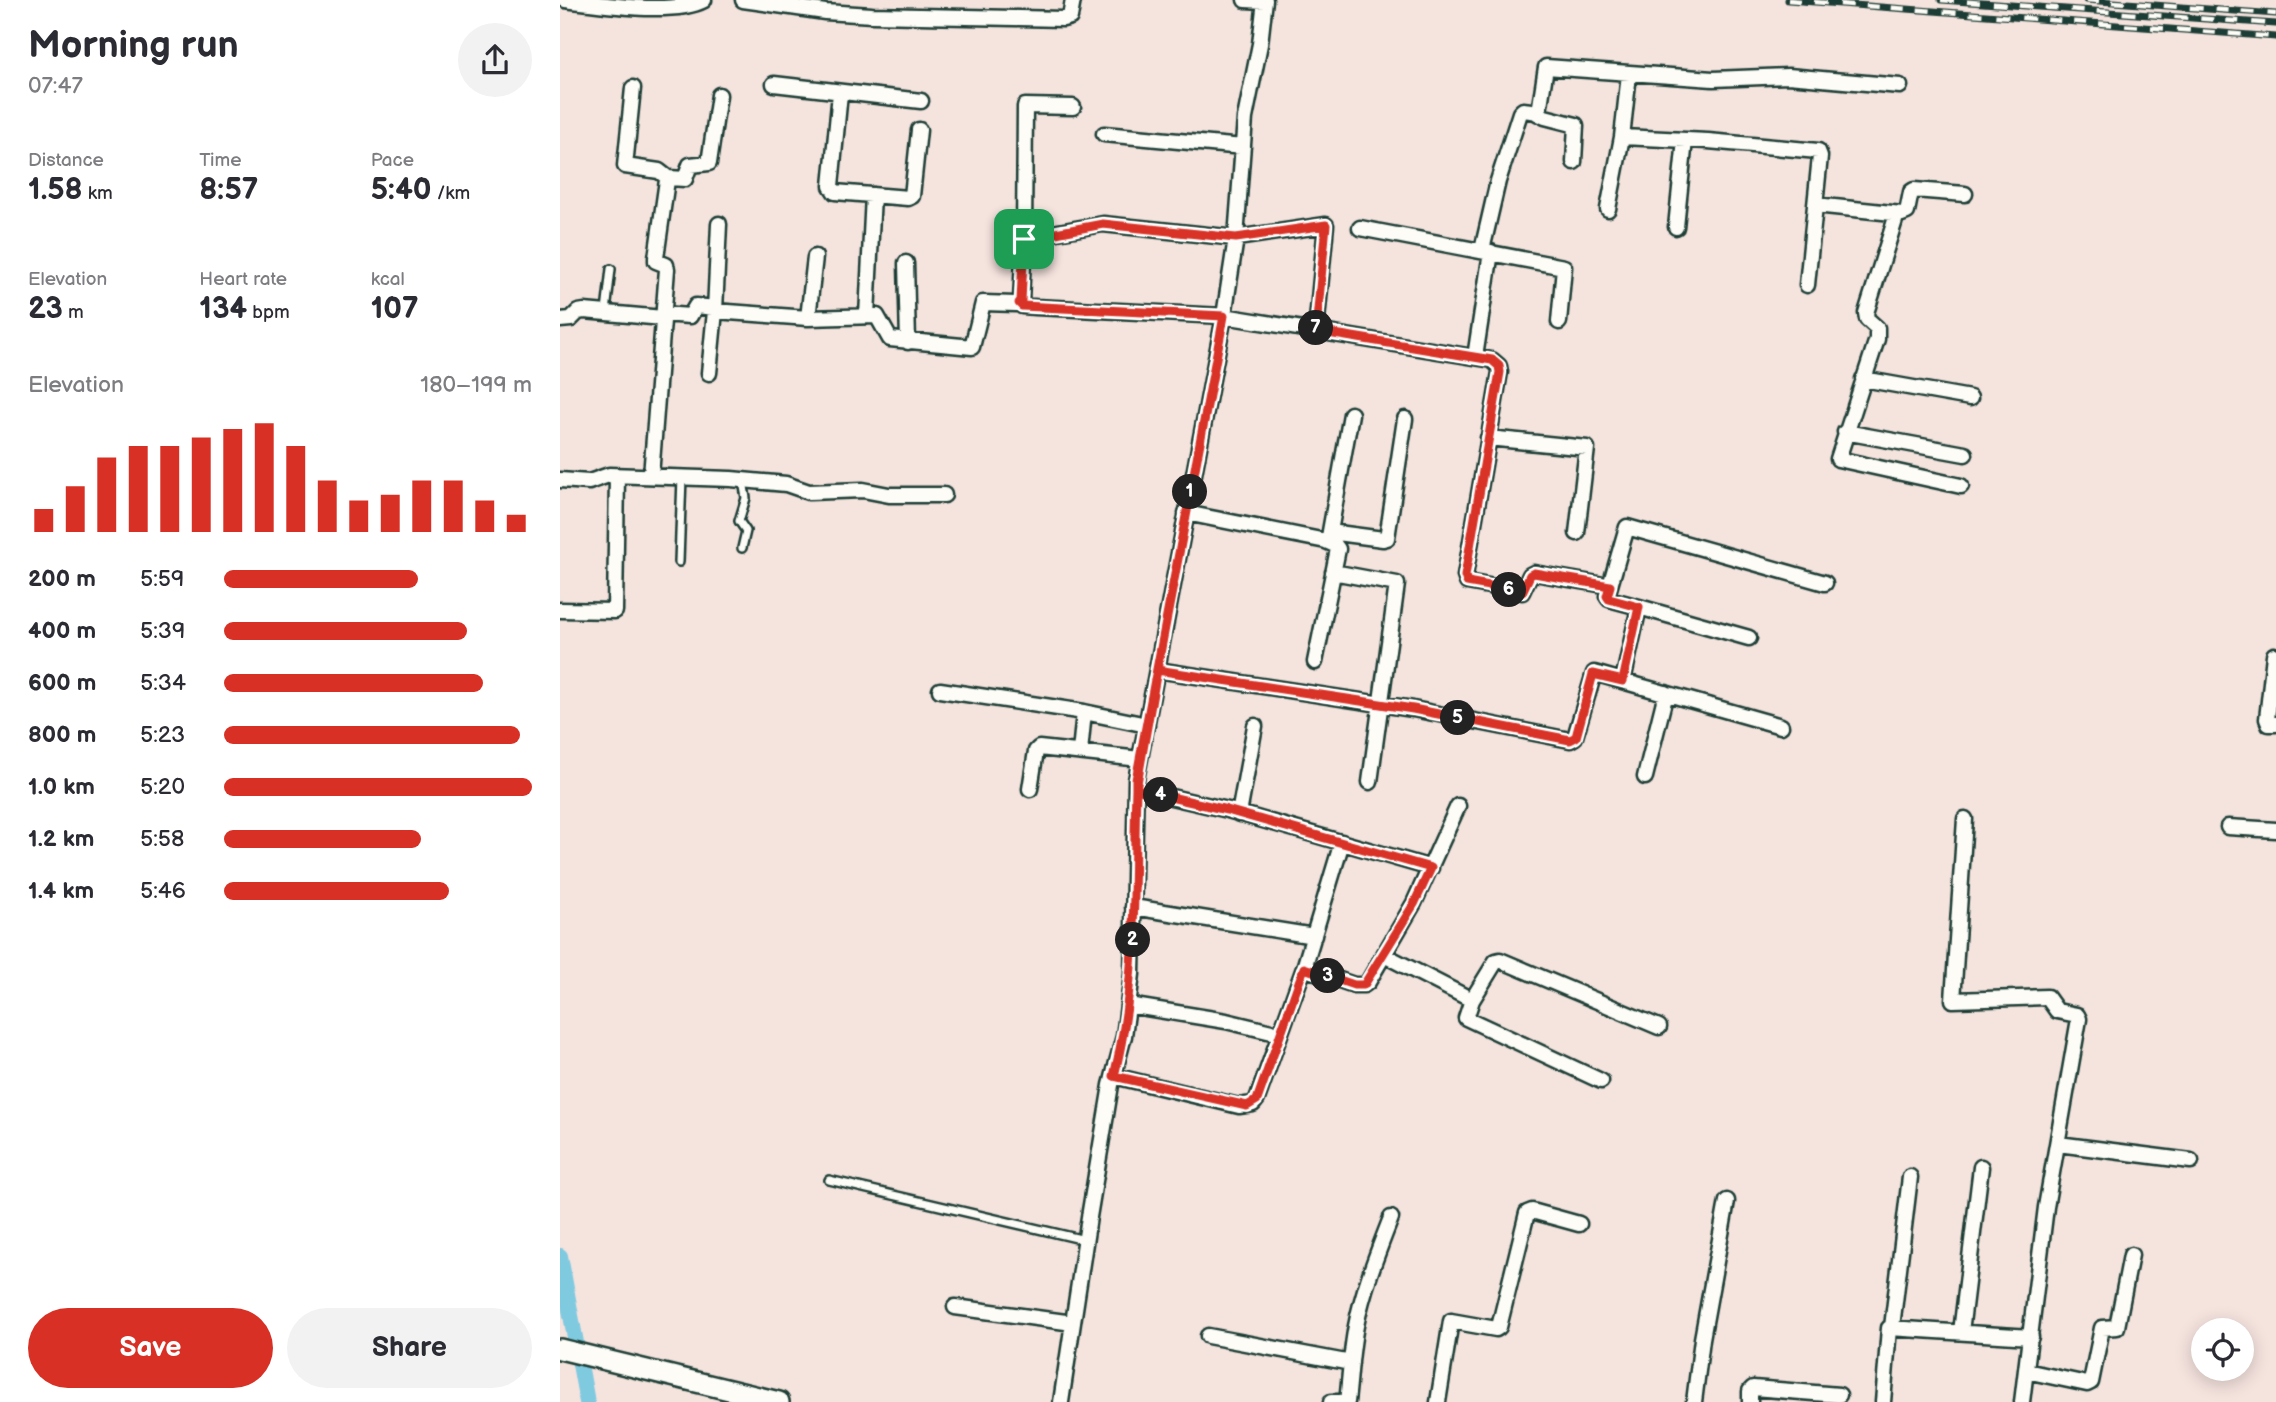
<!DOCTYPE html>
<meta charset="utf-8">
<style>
body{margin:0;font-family:"Balsamiq Sans",sans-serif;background:#f2f2f3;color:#2b2b33;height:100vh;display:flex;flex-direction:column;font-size:26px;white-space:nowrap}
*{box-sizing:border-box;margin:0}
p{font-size:23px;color:#7c7c81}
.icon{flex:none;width:38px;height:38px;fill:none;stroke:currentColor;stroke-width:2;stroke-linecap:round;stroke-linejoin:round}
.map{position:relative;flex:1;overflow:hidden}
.drawer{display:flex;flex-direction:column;background:#fff;width:560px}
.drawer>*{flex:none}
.tools{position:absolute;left:1631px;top:1318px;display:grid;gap:14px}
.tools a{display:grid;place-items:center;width:63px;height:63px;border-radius:50%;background:#fff;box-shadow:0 4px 18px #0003;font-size:35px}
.pin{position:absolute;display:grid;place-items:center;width:60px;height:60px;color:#fff;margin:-30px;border-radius:14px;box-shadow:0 4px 10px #0006}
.km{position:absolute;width:35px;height:35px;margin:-18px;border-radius:50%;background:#222;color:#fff;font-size:19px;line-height:35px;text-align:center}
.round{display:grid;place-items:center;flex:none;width:74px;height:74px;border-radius:37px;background:#f2f2f3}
.head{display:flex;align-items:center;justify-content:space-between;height:119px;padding:0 28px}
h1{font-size:38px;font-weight:700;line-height:52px}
.stats{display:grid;grid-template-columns:repeat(3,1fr);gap:10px;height:119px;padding:7px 28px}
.stats div{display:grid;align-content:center}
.stats b{font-size:30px;font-weight:700}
.stats small{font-size:19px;font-weight:400}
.stats p{font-size:19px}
.chart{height:196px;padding:14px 28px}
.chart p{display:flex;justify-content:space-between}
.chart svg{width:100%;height:126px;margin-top:7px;stroke:#d93025;stroke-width:6}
.action{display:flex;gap:14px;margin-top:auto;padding:14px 28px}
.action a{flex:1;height:80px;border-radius:42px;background:#d93025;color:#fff;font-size:28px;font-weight:700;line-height:80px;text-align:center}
.action a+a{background:#f2f2f3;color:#2b2b33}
ul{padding:0 28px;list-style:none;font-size:23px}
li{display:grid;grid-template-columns:112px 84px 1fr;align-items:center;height:52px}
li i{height:18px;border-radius:9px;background:#d93025}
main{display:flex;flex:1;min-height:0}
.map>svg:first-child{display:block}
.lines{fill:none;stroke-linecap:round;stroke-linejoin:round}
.canal{stroke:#80cae0;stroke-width:16}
.service-casing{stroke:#1f3d34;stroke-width:12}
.minor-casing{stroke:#1f3d34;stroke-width:19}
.tertiary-casing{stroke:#1f3d34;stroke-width:24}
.service{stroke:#fdfcf7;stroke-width:7}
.minor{stroke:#fdfcf7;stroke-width:14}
.tertiary{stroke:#fdfcf7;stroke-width:19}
.rail-casing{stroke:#1f3d34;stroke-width:7}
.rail{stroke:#fdfcf7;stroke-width:4.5;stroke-dasharray:13;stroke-linecap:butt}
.route-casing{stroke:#fff;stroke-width:14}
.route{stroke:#d93025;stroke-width:9}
</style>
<main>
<section class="drawer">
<div class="head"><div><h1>Morning run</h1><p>07:47</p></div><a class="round"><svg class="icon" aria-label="share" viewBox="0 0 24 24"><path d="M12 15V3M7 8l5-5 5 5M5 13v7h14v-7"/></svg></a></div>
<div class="stats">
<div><p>Distance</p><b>1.58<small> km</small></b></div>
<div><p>Time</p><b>8:57</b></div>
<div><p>Pace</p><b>5:40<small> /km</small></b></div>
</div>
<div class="stats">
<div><p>Elevation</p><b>23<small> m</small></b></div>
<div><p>Heart rate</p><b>134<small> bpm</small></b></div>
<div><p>kcal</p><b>107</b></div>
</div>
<div class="chart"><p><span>Elevation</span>180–199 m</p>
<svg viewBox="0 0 160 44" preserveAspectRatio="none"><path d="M5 44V36M15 44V28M25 44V18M35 44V14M45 44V14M55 44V11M65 44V8M75 44V6M85 44V14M95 44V26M105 44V33M115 44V31M125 44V26M135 44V26M145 44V33M155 44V38"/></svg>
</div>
<ul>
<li><b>200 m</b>5:59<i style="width:63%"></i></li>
<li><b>400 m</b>5:39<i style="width:79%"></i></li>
<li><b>600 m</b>5:34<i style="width:84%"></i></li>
<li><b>800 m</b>5:23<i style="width:96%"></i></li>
<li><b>1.0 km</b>5:20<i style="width:100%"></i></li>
<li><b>1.2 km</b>5:58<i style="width:64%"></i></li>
<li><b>1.4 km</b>5:46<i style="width:73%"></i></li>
</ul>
<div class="action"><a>Save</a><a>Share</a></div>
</section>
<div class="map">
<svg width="1716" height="1402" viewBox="0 0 1716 1402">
<rect width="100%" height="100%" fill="#f5e3de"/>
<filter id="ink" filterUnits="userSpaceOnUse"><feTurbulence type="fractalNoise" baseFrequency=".0143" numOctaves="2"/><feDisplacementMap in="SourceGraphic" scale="14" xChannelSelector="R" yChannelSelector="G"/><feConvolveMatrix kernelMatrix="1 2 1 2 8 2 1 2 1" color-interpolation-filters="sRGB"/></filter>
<g filter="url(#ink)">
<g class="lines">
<path class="canal" d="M0,1256L27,1402"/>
<defs>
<path id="service" d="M46,312L51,269
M182,548L186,531L179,521L186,498L183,481
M119,562L122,477
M269,1180L525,1240"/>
<path id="minor" d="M5,0C40,4 114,16 144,0
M183,0L265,12L312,15L503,19L510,17L513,0
M685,0L705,1
M214,84L361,101
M73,88L65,166L99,171L108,178
M280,93L271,186L275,192L348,198L352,196L359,130
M977,113L985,117L1016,125L1014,162
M544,134L683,147
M1062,137L1148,141L1258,151L1260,156L1247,285
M1255,205L1342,214L1347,212L1351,192L1354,190L1405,194
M1048,209L1062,137L1069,74
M1337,214L1306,313L1307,319L1317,328V339L1278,459L1401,486
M1116,227L1125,140
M800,228L1004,267L999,322
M464,238L543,224L676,238L766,225L756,331
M922,250L938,181L960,113L963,110L979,112L986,67L1153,79L1228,76L1340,86
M346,263L348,342
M459,303L462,306L475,307L664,316L932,360L939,366L940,372L905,576L907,582L962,592L970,575L974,573L1050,586
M155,311L248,318L317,316L330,339L412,347L423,303L456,304L461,301L464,238L465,106L513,107
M103,314L130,316L136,306L155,308
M307,316L313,195
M248,318L255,257
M0,320L11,319L18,312L24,311L103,318
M915,357L931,252
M149,373L155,311L159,224
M1303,379L1410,398
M1285,432L1405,454
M928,438L1027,448L1017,533
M91,476L107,269L106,265L96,261V258L107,180L109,178L125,179L130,165L149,163L159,95
M0,480L29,482L49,475L171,479L226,484L249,492L303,490L329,495H384
M626,513L766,541L769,537L791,414
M770,532L823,539L827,538L845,419
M773,572L837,584L810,782
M1079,607L1189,638
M0,610L55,611L57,476
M1714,655L1707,719L1709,724H1716
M755,662L778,549L775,545L766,541
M597,670L853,709L1010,740L1015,737L1034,673L1221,726
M1063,681L1079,607L1049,599L1047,596L1067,527L1265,583
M380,690L524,712L587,725
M520,752L524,712
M1085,777L1106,693
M470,789L476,751L479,748L580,759
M576,789L668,810L871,868
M679,814L695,726
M1405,819L1393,1000L1487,997L1497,1011L1517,1015L1519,1019L1486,1207L1462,1402
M1668,827L1716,830
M573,907L754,936
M824,955L912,1000L936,961L940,960L1099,1027
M744,968L794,985H804L808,982L854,903L898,806
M912,1000L906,1018L1041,1081
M568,1005L666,1021L720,1034
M554,1076L679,1106L693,1104L697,1099L744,968L782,842
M1498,1144L1631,1161
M395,1307L513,1323
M1332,1327L1350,1177
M1401,1332L1421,1167
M648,1336L791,1363
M1466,1371L1527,1384L1531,1382L1542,1328L1557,1327L1571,1255
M501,1402L529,1217L551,1085L564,1036L572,974L576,780L664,316L676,238L685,118L700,44L705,0
M771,1402H784
M787,1402C790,1377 791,1351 796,1326C803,1289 817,1254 831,1218
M878,1402L891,1321L936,1329L939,1327L967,1213L972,1211L1019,1224
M1134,1402L1142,1339L1167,1201
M1190,1402V1391L1193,1388L1279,1395
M1323,1402L1329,1328L1471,1337"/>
<path id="tertiary" d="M0,1349L219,1402"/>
</defs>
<use href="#service" class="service-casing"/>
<use href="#minor" class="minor-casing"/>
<use href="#tertiary" class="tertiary-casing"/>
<use href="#service" class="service"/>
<use href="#minor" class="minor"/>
<use href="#tertiary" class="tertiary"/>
<defs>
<path id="rail" d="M1228,0L1716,37
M1381,0L1716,24
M1526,0L1716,14"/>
</defs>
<use href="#rail" class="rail-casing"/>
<use href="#rail" class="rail"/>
</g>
</g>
<g class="lines" filter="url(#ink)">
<defs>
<path id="route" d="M464,239L461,301L459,303L462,306L664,316L576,780V789C573,886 578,982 554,1076L687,1106L697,1100L744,968L794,985H804L854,904L871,868L667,810L576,789L597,670L853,709L1010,740L1016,737L1033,674L1063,681L1079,607L1049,599L1047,596L1050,586L974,573L970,575L962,592L907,582L905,576L940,372L939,366L932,360L756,331L766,225L676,238L543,224L464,239"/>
</defs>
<use href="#route" class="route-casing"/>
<use href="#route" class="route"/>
</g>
</svg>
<div class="tools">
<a><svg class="icon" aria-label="locate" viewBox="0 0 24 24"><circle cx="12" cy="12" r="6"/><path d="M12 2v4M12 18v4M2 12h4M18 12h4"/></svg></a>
</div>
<div class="pin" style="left:464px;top:239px;background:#1e9e55"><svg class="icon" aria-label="arrive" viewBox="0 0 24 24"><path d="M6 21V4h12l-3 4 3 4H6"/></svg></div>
<b class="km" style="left:630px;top:492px">1</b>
<b class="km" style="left:573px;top:940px">2</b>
<b class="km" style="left:768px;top:976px">3</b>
<b class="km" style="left:601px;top:795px">4</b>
<b class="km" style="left:898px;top:718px">5</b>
<b class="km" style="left:949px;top:590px">6</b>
<b class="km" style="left:756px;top:328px">7</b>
</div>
</main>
